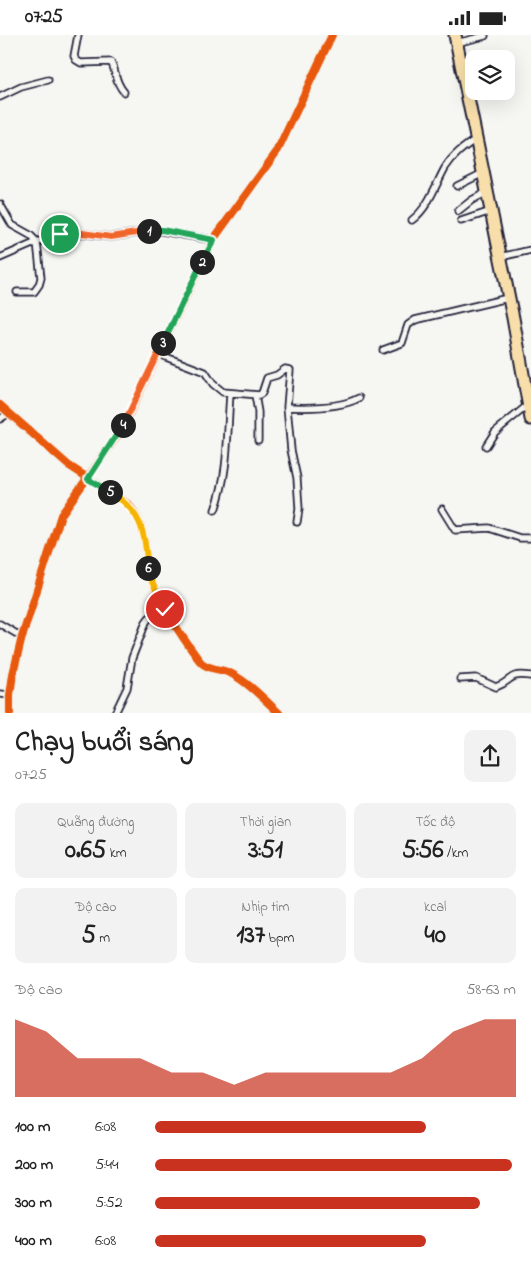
<!DOCTYPE html>
<html lang="vi">
<meta charset="utf-8">
<style>
body{margin:0;font-family:"Indie Flower",sans-serif;background:#f2f2f2;color:#222;height:100vh;display:flex;flex-direction:column;font-size:19px;white-space:nowrap}
*{box-sizing:border-box;margin:0}
p{font-size:16px;color:#767676}
.icon{flex:none;width:28px;height:28px;fill:none;stroke:currentColor;stroke-width:2;stroke-linecap:round;stroke-linejoin:round}
.map{position:relative;height:678px;overflow:hidden}
.drawer{display:flex;flex-direction:column;background:#fff;flex:1}
.drawer>*{flex:none}
.fabs{position:absolute;left:465px;top:15px;display:grid;gap:10px}
.fabs a{display:grid;place-items:center;width:50px;height:50px;border-radius:10px;background:#fff;box-shadow:0 5px 20px #0002;font-size:25px}
.pin{position:absolute;display:grid;place-items:center;width:42px;height:42px;color:#fff;margin:-21px;border:2px solid #fff;border-radius:50%;box-shadow:0 1px 5px #0007}
.km{position:absolute;width:25px;height:25px;margin:-12px;border-radius:50%;background:#222;color:#fff;font-size:14px;line-height:25px;text-align:center}
.round{display:grid;place-items:center;flex:none;width:52px;height:52px;border-radius:10px;background:#f2f2f2}
.head{display:flex;align-items:center;justify-content:space-between;height:85px;padding:0 15px}
h1{font-size:28px;font-weight:700;line-height:38px}
.stats{display:grid;grid-template-columns:repeat(3,1fr);gap:8px;height:85px;padding:5px 15px}
.stats div{display:grid;align-content:center;border-radius:10px;background:#f2f2f2;text-align:center}
.stats b{font-size:25px;font-weight:700}
.stats small{font-size:14px;font-weight:400}
.stats p{font-size:14px}
.chart{height:140px;padding:10px 15px}
.chart p{display:flex;justify-content:space-between}
.chart svg{width:100%;height:90px;margin-top:5px;fill:#c8321e;opacity:.7}
ul{padding:0 15px;list-style:none;font-size:16px}
li{display:grid;grid-template-columns:80px 60px 1fr;align-items:center;height:38px}
li i{height:12px;border-radius:6px;background:#c8321e}
.status{display:flex;justify-content:space-between;align-items:center;height:35px;padding:0 25px;background:#fff;direction:ltr}
.status svg{height:14px;fill:currentColor}
.map>svg:first-child{display:block}
.lines{fill:none;stroke-linecap:round;stroke-linejoin:round}
.street-casing{stroke:#22223b;stroke-width:9}
.highway-casing{stroke:#22223b;stroke-width:15}
.street{stroke:#f6f6f2;stroke-width:5.5}
.highway{stroke:#f8deab;stroke-width:11}
.cycleway-casing{stroke:#f6f6f2;stroke-width:11}
.cycleway{stroke:#e8590c;stroke-width:8}
.split-1-casing{stroke:#fff;stroke-width:10}
.split-2-casing{stroke:#fff;stroke-width:10}
.split-3-casing{stroke:#fff;stroke-width:10}
.split-4-casing{stroke:#fff;stroke-width:10}
.split-5-casing{stroke:#fff;stroke-width:10}
.split-6-casing{stroke:#fff;stroke-width:10}
.split-7-casing{stroke:#fff;stroke-width:10}
.split-1{stroke:#f0652b;stroke-width:6}
.split-2{stroke:#22a559;stroke-width:6}
.split-3{stroke:#22a559;stroke-width:6}
.split-4{stroke:#f0652b;stroke-width:6}
.split-5{stroke:#22a559;stroke-width:6}
.split-6{stroke:#f5b400;stroke-width:6}
.split-7{stroke:#f5b400;stroke-width:6}
</style>
<div class="status"><b>07:25</b><svg viewBox="0 0 49 12"><path d="M0 12V9h3v3zM5 12V6h3v6zM10 12V3h3v9zM15 12V0h3v12zM26 1h20v11H26zM47 4h2v5h-2z"/></svg></div>
<div class="map">
<svg width="531" height="678" viewBox="0 0 531 678">
<rect width="100%" height="100%" fill="#f6f6f2"/>
<filter id="ink" filterUnits="userSpaceOnUse"><feTurbulence type="fractalNoise" baseFrequency=".02" numOctaves="2"/><feDisplacementMap in="SourceGraphic" scale="10" xChannelSelector="R" yChannelSelector="G"/><feConvolveMatrix kernelMatrix="1 2 1 2 8 2 1 2 1" color-interpolation-filters="sRGB"/></filter>
<g filter="url(#ink)">
<g class="lines">
<defs>
<path id="street" d="M78,0L74,21L76,25L81,28L111,27C117,37 114,46 124,57
M456,8L485,1
M0,62L21,52L48,45
M457,151L483,138
M0,169L12,190L30,200L37,207L41,243L39,250L34,257H17
M458,176L472,165L487,157
M412,185C429,172 435,151 445,133C453,120 464,112 476,104
M461,186L491,176
M500,222L531,215
M0,223L37,207L70,197L111,202L156,195L213,205
M383,315L402,308L408,290L415,285L508,263
M158,319L205,337L213,349L223,357L259,360L262,358L267,343L277,340L285,334L290,335L287,372L291,415L297,443L299,474L297,487
M255,360L258,377V405
M0,370L68,430L128,469C145,488 146,513 148,537C158,565 174,590 191,614C195,619 198,625 203,629C211,635 223,634 232,639C249,648 265,665 279,678
M287,372C308,373 340,373 359,363
M0,384L9,378
M486,411L495,397L528,370
M442,474L455,495L489,493L520,503H531
M215,475C229,438 227,397 230,359
M0,589L22,602
M460,644L476,643L496,652C515,645 506,638 531,641
M0,659L10,660
M10,678V660L13,639L22,602L61,480L122,394L213,205L278,115L332,0
M115,678L127,653L132,623L146,587L149,583L165,574"/>
<path id="highway" d="M455,0L513,283L531,384"/>
</defs>
<use href="#street" class="street-casing"/>
<use href="#highway" class="highway-casing"/>
<use href="#street" class="street"/>
<use href="#highway" class="highway"/>
<defs>
<path id="cycleway" d="M0,370L68,430L128,469C145,488 146,513 148,537C158,565 174,590 191,614C195,619 198,625 203,629C211,635 223,634 232,639C249,648 265,665 279,678
M10,678V660L13,639L22,602L61,480L122,394L213,205L278,115L332,0"/>
</defs>
<use href="#cycleway" class="cycleway-casing"/>
<use href="#cycleway" class="cycleway"/>
</g>
</g>
<g class="lines" filter="url(#ink)">
<defs>
<path id="split-1" d="M60,199L75,197L111,202L149,196"/>
<path id="split-2" d="M149,196L162,195L214,205L202,227"/>
<path id="split-3" d="M163,308L202,227"/>
<path id="split-4" d="M123,390L163,308"/>
<path id="split-5" d="M110,457L88,444L123,390"/>
<path id="split-6" d="M110,457C143,477 144,497 148,533"/>
<path id="split-7" d="M148,533L150,543L165,574"/>
</defs>
<use href="#split-1" class="split-1-casing"/>
<use href="#split-2" class="split-2-casing"/>
<use href="#split-3" class="split-3-casing"/>
<use href="#split-4" class="split-4-casing"/>
<use href="#split-5" class="split-5-casing"/>
<use href="#split-6" class="split-6-casing"/>
<use href="#split-7" class="split-7-casing"/>
<use href="#split-1" class="split-1"/>
<use href="#split-2" class="split-2"/>
<use href="#split-3" class="split-3"/>
<use href="#split-4" class="split-4"/>
<use href="#split-5" class="split-5"/>
<use href="#split-6" class="split-6"/>
<use href="#split-7" class="split-7"/>
</g>
</svg>
<div class="fabs">
<a><svg class="icon" aria-label="layers" viewBox="0 0 24 24"><path d="M12 4l9 5-9 5-9-5zM3 14l9 5 9-5"/></svg></a>
</div>
<div class="pin" style="left:60px;top:199px;background:#1e9e55"><svg class="icon" aria-label="arrive" viewBox="0 0 24 24"><path d="M6 21V4h12l-3 4 3 4H6"/></svg></div>
<div class="pin" style="left:165px;top:574px;background:#d93025"><svg class="icon" aria-label="check" viewBox="0 0 24 24"><path d="M5 12l5 5 9-10"/></svg></div>
<b class="km" style="left:149px;top:196px">1</b>
<b class="km" style="left:202px;top:227px">2</b>
<b class="km" style="left:163px;top:308px">3</b>
<b class="km" style="left:123px;top:390px">4</b>
<b class="km" style="left:110px;top:457px">5</b>
<b class="km" style="left:148px;top:533px">6</b>
</div>
<section class="drawer">
<div class="head"><div><h1>Chạy buổi sáng</h1><p>07:25</p></div><a class="round"><svg class="icon" aria-label="share" viewBox="0 0 24 24"><path d="M12 15V3M7 8l5-5 5 5M5 13v7h14v-7"/></svg></a></div>
<div class="stats">
<div><p>Quãng đường</p><b>0.65<small> km</small></b></div>
<div><p>Thời gian</p><b>3:51</b></div>
<div><p>Tốc độ</p><b>5:56<small> /km</small></b></div>
</div>
<div class="stats">
<div><p>Độ cao</p><b>5<small> m</small></b></div>
<div><p>Nhịp tim</p><b>137<small> bpm</small></b></div>
<div><p>kcal</p><b>40</b></div>
</div>
<div class="chart"><p><span>Độ cao</span>58–63 m</p>
<svg viewBox="0 0 160 44" preserveAspectRatio="none"><path d="M0 44V6L10 12L20 25L30 25L40 25L50 32L60 32L70 38L80 32L90 32L100 32L110 32L120 32L130 25L140 12L150 6L160 6V44z"/></svg>
</div>
<ul>
<li><b>100 m</b>6:08<i style="width:75%"></i></li>
<li><b>200 m</b>5:44<i style="width:99%"></i></li>
<li><b>300 m</b>5:52<i style="width:90%"></i></li>
<li><b>400 m</b>6:08<i style="width:75%"></i></li>
</ul>
</section>
